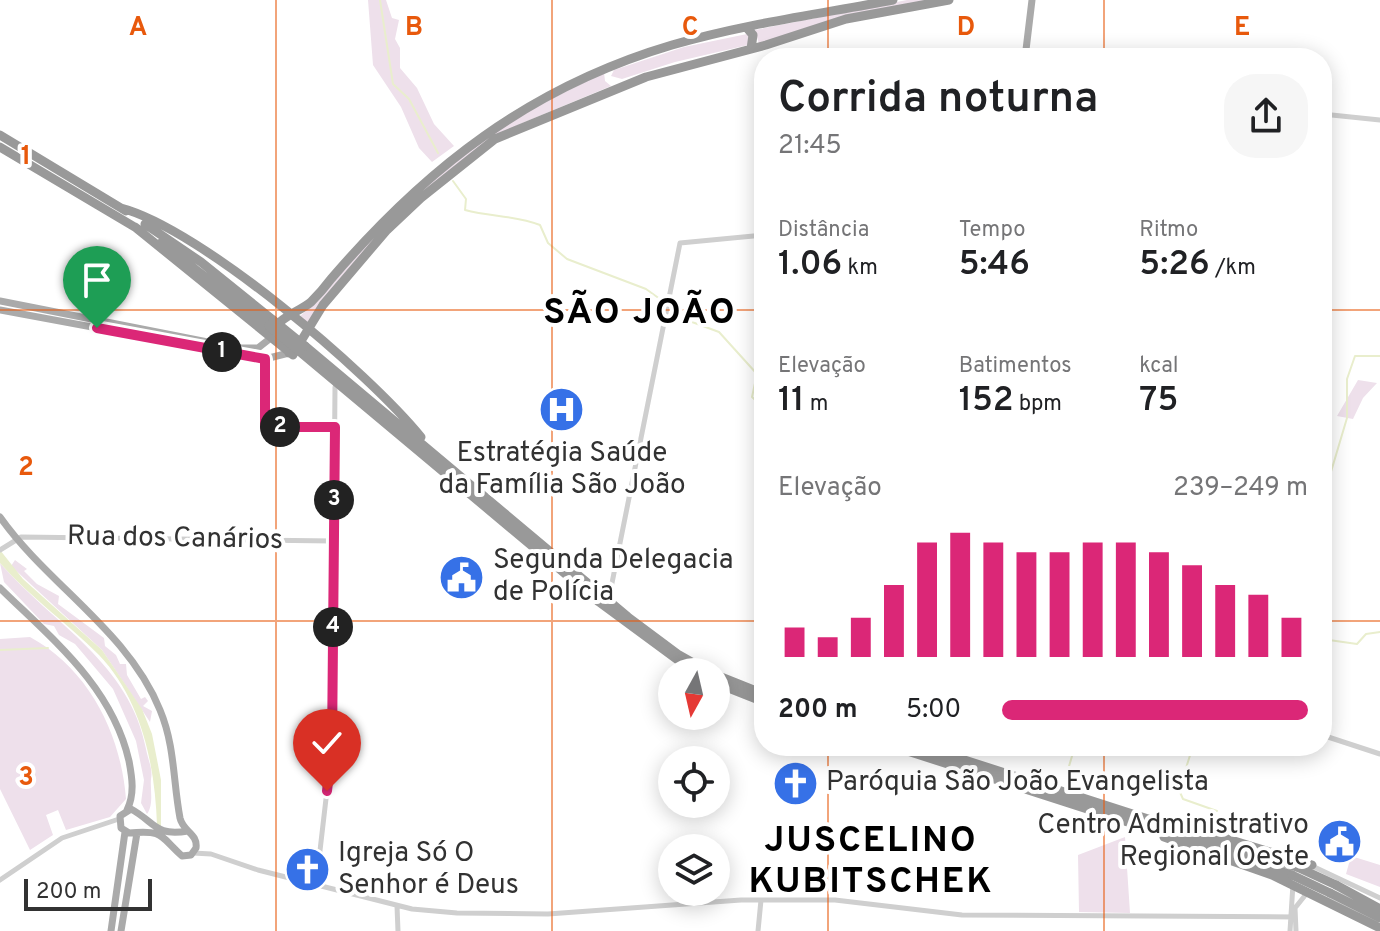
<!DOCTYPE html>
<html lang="pt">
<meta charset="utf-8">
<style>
body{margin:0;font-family:Overpass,sans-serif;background:#f6f6f6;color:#202124;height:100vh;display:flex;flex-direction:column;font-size:30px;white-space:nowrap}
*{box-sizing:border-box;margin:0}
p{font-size:26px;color:#757577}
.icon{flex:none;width:44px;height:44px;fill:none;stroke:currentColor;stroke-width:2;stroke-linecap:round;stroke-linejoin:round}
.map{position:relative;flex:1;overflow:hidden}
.panel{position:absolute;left:754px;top:48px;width:578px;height:708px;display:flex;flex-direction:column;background:#fff;border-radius:32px;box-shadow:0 4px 20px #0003}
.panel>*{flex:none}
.needle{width:52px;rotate:188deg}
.controls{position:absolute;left:658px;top:658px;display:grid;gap:16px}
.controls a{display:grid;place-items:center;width:72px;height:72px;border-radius:50%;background:#fff;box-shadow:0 4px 20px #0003;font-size:40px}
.scale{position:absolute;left:24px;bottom:20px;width:128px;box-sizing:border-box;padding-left:8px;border:4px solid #323232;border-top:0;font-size:22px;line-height:28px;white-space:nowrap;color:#323232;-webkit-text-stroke:6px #fff;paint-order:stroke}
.pin{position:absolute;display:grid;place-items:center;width:68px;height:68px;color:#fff;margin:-82px -34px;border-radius:50% 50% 50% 0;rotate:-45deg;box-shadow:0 0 8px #0007}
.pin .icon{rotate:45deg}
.km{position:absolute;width:40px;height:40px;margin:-20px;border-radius:50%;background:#222;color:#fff;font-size:22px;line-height:40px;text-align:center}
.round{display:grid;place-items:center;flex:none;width:84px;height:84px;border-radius:32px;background:#f6f6f6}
.head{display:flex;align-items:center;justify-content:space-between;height:136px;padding:0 24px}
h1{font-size:44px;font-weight:600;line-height:60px}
.figures{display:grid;grid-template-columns:repeat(3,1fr);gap:12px;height:136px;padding:8px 24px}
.figures div{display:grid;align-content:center}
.figures b{font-size:34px;font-weight:600}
.figures small{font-size:22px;font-weight:400}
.figures p{font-size:22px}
.chart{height:224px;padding:16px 24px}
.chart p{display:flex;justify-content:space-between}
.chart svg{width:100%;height:144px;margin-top:8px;stroke:#db2777;stroke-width:6}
ul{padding:0 24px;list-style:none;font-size:26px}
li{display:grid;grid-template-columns:128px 96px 1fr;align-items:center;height:60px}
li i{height:20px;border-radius:10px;background:#db2777}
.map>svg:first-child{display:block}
.green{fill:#eee0eb}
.water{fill:#e9eecd}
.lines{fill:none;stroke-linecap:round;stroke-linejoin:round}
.stream{stroke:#e9eecd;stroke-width:2}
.minor{stroke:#cfcfcf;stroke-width:5}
.major{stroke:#aaa;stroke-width:7}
.highway{stroke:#999;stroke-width:9}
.highway-bridge{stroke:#999;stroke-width:9}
.route-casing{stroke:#fff;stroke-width:16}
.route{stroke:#db2777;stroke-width:10}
.grid{fill:none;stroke:#e8590c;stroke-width:2;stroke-opacity:0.55}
.labels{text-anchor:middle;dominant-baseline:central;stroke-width:8;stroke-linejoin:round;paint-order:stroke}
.poi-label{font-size:28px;fill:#323232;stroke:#fff;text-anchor:start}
.street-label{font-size:28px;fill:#323232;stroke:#fff}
.district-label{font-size:36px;font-weight:bold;letter-spacing:2px;fill:#000;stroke:#fff}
.grid-label{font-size:26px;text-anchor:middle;font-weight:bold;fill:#e8590c;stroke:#fff;stroke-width:8;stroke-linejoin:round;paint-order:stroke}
</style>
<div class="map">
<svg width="1380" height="931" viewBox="0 0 1380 931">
<rect width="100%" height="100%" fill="#fff"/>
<path class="green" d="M368,0H386L392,18L399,20L395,39L400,48V68L417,88L434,124L454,146L432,162L419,148L401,107L373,65Z
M907,0H926L759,44L755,30Z
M747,34L750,35L748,45L675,62L622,79L611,76L614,70L684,47Z
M604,72L605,81L611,86L520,124L435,182L307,323L300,316L319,300L364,246L432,178L516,117Z
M1358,380L1377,383L1363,398L1353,419L1337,416Z
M15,560L27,569L24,571L37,584L59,596L58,604L104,638L105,646L116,655L120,664H126L127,675L141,699L145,697L148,701L143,706L152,711L150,722L102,650L11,566Z
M0,563C54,625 130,663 146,749C148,760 153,769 151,779C150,790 154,804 147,814L141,803L144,780L136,741L113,689L75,644L59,635L54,626L44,624L4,582Z
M30,637C89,669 121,734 126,799L110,817L66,830L58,810L46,815L53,835L30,850L0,789V639Z
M1125,837L1130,913L1079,912L1078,855Z
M1351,856L1380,865V887L1346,874Z"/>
<path class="water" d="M0,550L23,579L102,650L142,709L152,734L161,780V827L157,825C155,766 142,700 99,655C67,623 31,598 0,563Z"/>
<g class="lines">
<path class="stream" d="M380,0L393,84L409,99L438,153
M453,181L466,199L465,210C491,217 515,215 540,225L548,243L567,259L646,289L692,322L719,332L757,374L752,397L764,408
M1322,502L1347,418V379L1355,356H1380
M1322,639L1357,644L1366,634L1380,632
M0,650L48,648
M1193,746L1179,790L1183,799L1217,811
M1067,773L1075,746"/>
<path class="minor" d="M1322,114L1380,120
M265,359V427H335
M0,550L21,537L333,541
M609,598L680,243L764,235
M1322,735L1380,754
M193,853L211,854L258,870L412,909L457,913L548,914L741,900H835L962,915L1295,917
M1310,865L1380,898
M0,880L62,838L119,819
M316,885L332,747L335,387
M397,906L398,931
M758,931L761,900
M1290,931L1293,884
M1296,931L1295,908L1307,893"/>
<path class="major" d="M1025,58L1032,0
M0,301L238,348H258L272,337
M0,310L265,359L289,353
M0,517C48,585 128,631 160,710C175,746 173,781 180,818C183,832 198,833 196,848L191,855L182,856C159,835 164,830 129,833L121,828L120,816L131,809C155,822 155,837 188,831
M0,588C52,639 112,686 129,761C132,777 135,794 127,810
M111,931L125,832
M121,931L137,833"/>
<path class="highway" d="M747,28L753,35L751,49
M0,135L126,211
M0,147L138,229
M121,208C201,229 368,372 421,437
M145,224L201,262L273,320
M135,227L293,355
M161,243L269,326
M272,337C274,318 298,313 311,302C318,295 325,287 331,279C426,168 530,87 672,45C744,24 819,14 893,0
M305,346L628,617L679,655L709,672
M299,351L599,602L694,672
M289,353L298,346L323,305L386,231L421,198L495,139L646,77L766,45L846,19L949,0
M716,675L764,694
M716,683L764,702
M892,746L1292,875
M921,746L1297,867
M1189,827L1312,865
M1164,837L1272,875L1380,928
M1336,885L1380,909
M1330,893L1380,918"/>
<path class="highway-bridge" d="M273,320L305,346
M269,326L299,351
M1297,867L1336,885
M1292,875L1330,893"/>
</g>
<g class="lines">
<defs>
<path id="route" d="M97,328L265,359V427H335L332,747L327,791"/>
</defs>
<use href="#route" class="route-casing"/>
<use href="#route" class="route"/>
</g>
<path class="grid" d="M276,0V931M552,0V931M828,0V58M1104,0V58M0,310H764M1322,310H1380M0,621H764M1322,621H1380M828,746V931M1104,746V931"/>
<defs>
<symbol id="hospital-disc" viewBox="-11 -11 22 22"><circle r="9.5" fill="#3671e7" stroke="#fff"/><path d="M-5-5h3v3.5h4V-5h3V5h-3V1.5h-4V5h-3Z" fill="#fff"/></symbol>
<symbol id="civic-disc" viewBox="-11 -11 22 22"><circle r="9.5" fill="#3671e7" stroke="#fff"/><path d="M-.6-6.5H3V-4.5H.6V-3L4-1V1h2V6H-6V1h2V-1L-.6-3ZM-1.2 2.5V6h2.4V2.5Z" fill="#fff"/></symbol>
<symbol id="church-disc" viewBox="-11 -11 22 22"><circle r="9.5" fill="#3671e7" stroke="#fff"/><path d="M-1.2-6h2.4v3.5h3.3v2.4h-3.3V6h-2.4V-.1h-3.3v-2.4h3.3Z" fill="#fff"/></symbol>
</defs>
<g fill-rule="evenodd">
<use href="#hospital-disc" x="536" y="384" width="51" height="51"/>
<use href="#civic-disc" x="436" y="552" width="51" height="51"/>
<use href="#church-disc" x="770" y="758" width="51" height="51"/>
<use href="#civic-disc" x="1314" y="816" width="51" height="51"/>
<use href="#church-disc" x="282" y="844" width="51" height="51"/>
</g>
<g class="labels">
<g class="poi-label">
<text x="562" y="454" text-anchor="middle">Estratégia Saúde<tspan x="562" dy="32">da Família São João</tspan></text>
<text x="493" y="561">Segunda Delegacia<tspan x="493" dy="32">de Polícia</tspan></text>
<text x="826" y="783">Paróquia São João Evangelista</text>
<text x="1309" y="826" text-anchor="end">Centro Administrativo<tspan x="1309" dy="32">Regional Oeste</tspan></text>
<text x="338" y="854">Igreja Só O<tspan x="338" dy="32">Senhor é Deus</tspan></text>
</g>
<g class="street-label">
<text transform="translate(175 539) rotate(1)">Rua dos Canários</text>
</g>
<g class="district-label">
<text x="640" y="314">SÃO JOÃO</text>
<text x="871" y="842">JUSCELINO<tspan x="871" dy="41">KUBITSCHEK</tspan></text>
</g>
</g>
<g class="grid-label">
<text x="138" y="35">A</text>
<text x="414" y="35">B</text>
<text x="690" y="35">C</text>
<text x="966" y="35">D</text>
<text x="1242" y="35">E</text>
<text x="26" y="164">1</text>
<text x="26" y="475">2</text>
<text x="26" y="785">3</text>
</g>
</svg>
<div class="controls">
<a><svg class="needle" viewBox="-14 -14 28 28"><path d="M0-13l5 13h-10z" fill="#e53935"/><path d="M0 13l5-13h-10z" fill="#757577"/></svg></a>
<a><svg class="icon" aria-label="locate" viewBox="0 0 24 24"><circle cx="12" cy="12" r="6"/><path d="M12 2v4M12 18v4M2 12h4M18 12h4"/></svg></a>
<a><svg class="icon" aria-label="layers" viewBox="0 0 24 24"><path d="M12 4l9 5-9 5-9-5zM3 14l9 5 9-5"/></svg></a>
</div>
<div class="scale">200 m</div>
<div class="pin" style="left:97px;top:328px;background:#1e9e55"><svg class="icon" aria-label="arrive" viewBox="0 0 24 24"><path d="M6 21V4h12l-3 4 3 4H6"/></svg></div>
<div class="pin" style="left:327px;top:791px;background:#d93025"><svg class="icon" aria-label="check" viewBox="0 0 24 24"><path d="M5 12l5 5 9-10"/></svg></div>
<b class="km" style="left:222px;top:352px">1</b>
<b class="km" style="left:280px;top:427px">2</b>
<b class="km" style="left:334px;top:500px">3</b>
<b class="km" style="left:333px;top:627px">4</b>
<section class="panel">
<div class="head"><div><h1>Corrida noturna</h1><p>21:45</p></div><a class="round"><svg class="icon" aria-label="share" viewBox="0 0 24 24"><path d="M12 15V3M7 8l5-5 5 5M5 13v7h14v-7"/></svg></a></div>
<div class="figures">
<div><p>Distância</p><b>1.06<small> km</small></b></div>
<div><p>Tempo</p><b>5:46</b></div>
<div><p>Ritmo</p><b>5:26<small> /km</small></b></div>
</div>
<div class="figures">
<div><p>Elevação</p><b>11<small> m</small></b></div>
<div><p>Batimentos</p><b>152<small> bpm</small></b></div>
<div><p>kcal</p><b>75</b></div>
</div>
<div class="chart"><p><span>Elevação</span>239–249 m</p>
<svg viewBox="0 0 160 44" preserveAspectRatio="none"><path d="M5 44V35M15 44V38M25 44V32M35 44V22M45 44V9M55 44V6M65 44V9M75 44V12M85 44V12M95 44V9M105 44V9M115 44V12M125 44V16M135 44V22M145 44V25M155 44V32"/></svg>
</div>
<ul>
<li><b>200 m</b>5:00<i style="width:100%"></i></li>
</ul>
</section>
</div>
